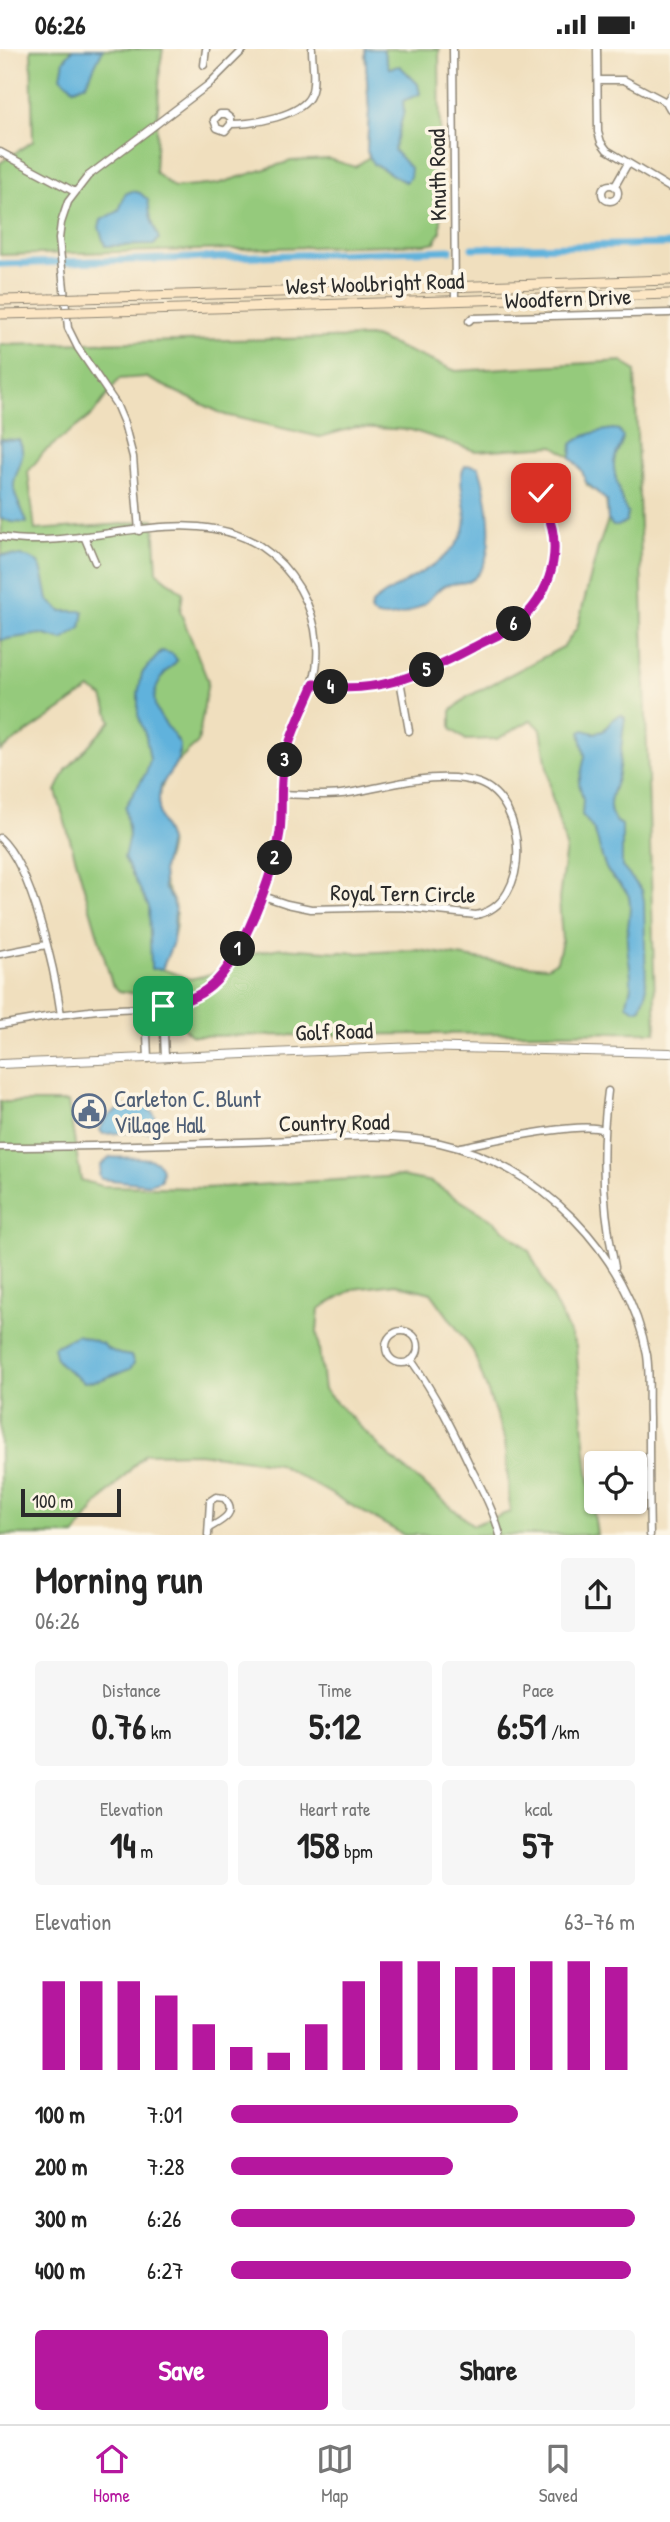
<!DOCTYPE html>
<meta charset="utf-8">
<style>
body{margin:0;font-family:"Patrick Hand",sans-serif;background:#f6f6f6;color:#222;height:100vh;display:flex;flex-direction:column;font-size:26px;white-space:nowrap}
*{box-sizing:border-box;margin:0}
p{font-size:23px;color:#767676}
.icon{flex:none;width:38px;height:38px;fill:none;stroke:currentColor;stroke-width:2;stroke-linecap:round;stroke-linejoin:round}
.map{position:relative;height:1486px;overflow:hidden}
.details{display:flex;flex-direction:column;background:#fff;flex:1}
.details>*{flex:none}
.fabs{position:absolute;left:584px;top:1402px;display:grid;gap:14px}
.fabs a{display:grid;place-items:center;width:63px;height:63px;border-radius:7px;background:#fff;box-shadow:0 2px 5px #0004;font-size:35px}
.scale{position:absolute;left:21px;bottom:18px;width:100px;box-sizing:border-box;padding-left:7px;border:4px solid #2b2b2b;border-top:0;font-size:19px;line-height:24px;white-space:nowrap;color:#2b2b2b;-webkit-text-stroke:5px #fcf5e5;paint-order:stroke}
.pin{position:absolute;display:grid;place-items:center;width:60px;height:60px;color:#fff;margin:-30px;border-radius:14px;box-shadow:0 4px 10px #0006}
.km{position:absolute;width:35px;height:35px;margin:-18px;border-radius:50%;background:#222;color:#fff;font-size:19px;line-height:35px;text-align:center}
.round{display:grid;place-items:center;flex:none;width:74px;height:74px;border-radius:7px;background:#f6f6f6}
.headline{display:flex;align-items:center;justify-content:space-between;height:119px;padding:0 35px}
h1{font-size:38px;font-weight:700;line-height:52px}
.stats{display:grid;grid-template-columns:repeat(3,1fr);gap:10px;height:119px;padding:7px 35px}
.stats div{display:grid;align-content:center;border-radius:7px;background:#f6f6f6;text-align:center}
.stats b{font-size:35px;font-weight:700}
.stats small{font-size:19px;font-weight:400}
.stats p{font-size:19px}
.chart{height:196px;padding:14px 35px}
.chart p{display:flex;justify-content:space-between}
.chart svg{width:100%;height:126px;margin-top:7px;stroke:#b5179e;stroke-width:6}
.primary-button{display:flex;gap:14px;margin-top:auto;padding:14px 35px}
.primary-button a{flex:1;height:80px;border-radius:7px;background:#b5179e;color:#fff;font-size:28px;font-weight:700;line-height:80px;text-align:center}
.primary-button a+a{background:#f6f6f6;color:#222}
ul{padding:0 35px;list-style:none;font-size:23px}
li{display:grid;grid-template-columns:112px 84px 1fr;align-items:center;height:52px}
li i{height:18px;border-radius:9px;background:#b5179e}
.status{display:flex;justify-content:space-between;align-items:center;height:49px;padding:0 35px;background:#fff;direction:ltr}
.status svg{height:19px;fill:currentColor}
.tabs{display:flex;justify-content:space-around;align-items:center;height:98px;border-top:2px solid #e0e0e0;background:#fff;font-size:19px;color:#767676}
.tabs a{display:grid;justify-items:center;gap:4px}
.tabs .on{color:#b5179e}
.map>svg:first-child{display:block}
.green{fill:#95ca7b;stroke:#607a53;stroke-width:2;fill-rule:evenodd}
.water{fill:#61b2dc;stroke:#466e84;stroke-width:2}
.lines{fill:none;stroke-linecap:round;stroke-linejoin:round}
.canal{stroke:#61b2dc;stroke-width:7}
.minor-casing{stroke:#8e8574;stroke-width:9}
.tertiary-casing{stroke:#8e8574;stroke-width:10}
.secondary-casing{stroke:#8e8574;stroke-width:11}
.minor{stroke:#fff;stroke-width:6}
.tertiary{stroke:#fff;stroke-width:8}
.secondary{stroke:#fce6c4;stroke-width:9}
.secondary-bridge-casing{stroke:#8e8574;stroke-width:11;stroke-linecap:butt}
.secondary-bridge{stroke:#fce6c4;stroke-width:9}
.route-casing{stroke:#fff;stroke-width:14}
.route{stroke:#b5179e;stroke-width:9}
.labels{text-anchor:middle;dominant-baseline:central;stroke-width:7;stroke-linejoin:round;paint-order:stroke}
.street-label{font-size:23px;fill:#2b2b2b;stroke:#fcf5e5}
.service-label{font-size:23px;fill:#4e5e75;stroke:#fcf5e5;text-anchor:start}
</style>
<div class="status"><b>06:26</b><svg viewBox="0 0 49 12"><path d="M0 12V9h3v3zM5 12V6h3v6zM10 12V3h3v9zM15 12V0h3v12zM26 1h20v11H26zM47 4h2v5h-2z"/></svg></div>
<div class="map">
<svg width="670" height="1486" viewBox="0 0 670 1486">
<rect width="100%" height="100%" fill="#fcf5e5"/>
<filter id="ink" filterUnits="userSpaceOnUse"><feTurbulence type="fractalNoise" baseFrequency=".0143" numOctaves="2"/><feDisplacementMap in="SourceGraphic" scale="14" xChannelSelector="R" yChannelSelector="G"/><feConvolveMatrix kernelMatrix="1 2 1 2 8 2 1 2 1" color-interpolation-filters="sRGB"/></filter>
<filter id="wash" filterUnits="userSpaceOnUse"><feTurbulence type="fractalNoise" baseFrequency=".00686" numOctaves="4" result="noise"/><feDisplacementMap in="SourceGraphic" scale="28" xChannelSelector="R" yChannelSelector="G"/><feGaussianBlur stdDeviation="1.57" result="paint"/><feColorMatrix in="noise" values="0 0 0 0 0 0 0 0 0 0 0 0 0 0 0 0 0 1.4 0 .05"/><feComposite in="paint" operator="in"/></filter>
<g filter="url(#wash)">
<rect width="100%" height="100%" fill="#f0dfbe"/>
<path class="green" d="M31,0H163L160,17L155,123L174,139L217,135L291,112L329,110L355,118L369,108L367,102L369,62L365,0H439L441,182L435,193L426,195L0,206V114L33,92Z
M374,288L456,322L622,312L635,322L656,983L192,987L149,947L119,942L112,935L56,742L66,721L111,672L103,648L90,640L0,702L2,535L0,296ZM145,328L225,366L320,388L356,378L411,381L476,402L554,397L572,409L582,422L587,436L606,450L608,471L598,499L577,579L563,598L467,648L451,662V680L466,691L497,690L531,671L541,680L551,745L566,798L559,850L562,892L557,912L547,918L504,914L418,901L359,904L281,899L258,903L212,925L190,930L162,920C170,901 182,874 173,852C168,841 163,836 163,822C163,812 172,802 169,791C166,783 161,775 159,766C153,735 177,712 198,694L208,632L180,562L183,544L157,523L154,470L125,475L35,481L28,423L44,403L93,365L119,330Z
M0,1053H68L81,1131L101,1137L205,1139L401,1127L431,1133L495,1173L529,1202L576,1297L587,1416L597,1486H404L278,1415L198,1404L145,1405L97,1456L75,1486H0ZM396,1235L431,1244L473,1302L505,1391L510,1463L473,1476L389,1407L324,1341L317,1283L319,1260L354,1240Z"/>
<path class="water" d="M73,0H103L86,35L74,40L61,28L64,11Z
M365,0H383L389,19L400,17L418,35L420,45L403,52L404,62L394,101L411,120L410,128L406,133C395,130 385,119 373,115L367,102L369,62Z
M132,142L140,144L148,151L151,170L159,190L154,196L105,197L99,178L101,171L119,162L125,145Z
M613,380L619,381L623,388C622,398 614,404 614,415C613,422 623,459 628,464L626,473L618,477H613L608,471L607,452L586,433L582,422L571,409L572,395C584,385 598,382 613,380Z
M0,390L19,391C28,407 16,419 14,435C13,449 24,461 27,474L12,473L0,469Z
M470,416L479,418C487,444 496,494 482,519C470,540 459,531 444,537C436,541 431,550 424,555C411,564 387,573 373,565L370,561L373,554C401,530 451,517 464,481C471,462 454,432 465,417Z
M1,506C45,507 40,512 48,551L61,562H84L81,579L63,591L41,585L0,591Z
M162,602L173,605L177,611C173,618 166,621 162,628C142,659 166,671 180,696L178,711L161,737L159,748V765L169,792L163,820L164,839L173,852L175,861L173,893L162,920H151L149,858L124,809L129,786L125,758L146,724L150,711L146,688L138,666V645L142,624Z
M621,666L625,669C622,687 621,706 618,725C616,737 609,746 610,758C610,766 615,773 622,776V818L642,841L644,852L646,944L641,959L636,961L627,956C627,949 631,942 631,935C632,920 626,903 627,886C628,874 632,860 629,848C625,835 611,831 606,819C595,794 603,789 582,766L583,751L579,734L585,707L580,683L584,681L594,684L603,682L615,668Z
M141,1056C153,1061 156,1065 157,1078L154,1082L103,1085L100,1081C106,1062 123,1057 141,1056Z
M110,1108C122,1110 156,1105 161,1118C163,1122 161,1126 161,1131L149,1135L101,1130L99,1126L101,1116Z
M77,1286L104,1295L106,1299L119,1305L131,1307L134,1314L130,1320L100,1331L84,1333C72,1323 52,1315 54,1298Z"/>
<g class="lines">
<path class="canal" d="M472,199L670,195
M0,215L450,201"/>
</g>
</g>
<g filter="url(#ink)">
<g class="lines">
<defs>
<path id="minor" d="M453,0L455,251
M597,0L598,83L601,93L607,101L670,139
M204,16L206,0
M598,31H624L666,53
M670,47L666,53L670,60
M231,75V69L226,65H220L214,71L217,79L225,82L231,75C253,75 303,67 311,45C316,32 312,14 312,0
M0,103L75,143
M602 144a8 8 0 1 1 16 0a8 8 0 1 1-16 0Z
M615,137L628,114
M469,272L472,269L670,264
M533 453a9 9 0 1 1 18 0a9 9 0 1 1-18 0Z
M139,482L133,408L124,374L116,355L78,299L68,279L59,190L61,174L68,153L88,127L208,36L244,0
M84,487L95,513
M0,488C82,504 187,450 260,497C293,519 314,556 317,595C321,638 294,670 285,710C280,733 283,756 280,779C276,819 240,916 207,940C174,965 128,957 89,962C59,965 30,971 0,976
M400,631L409,682
M314,635C372,648 422,626 472,599C483,593 495,588 506,582C546,556 566,506 546,461
M0,789C32,818 55,922 61,966
M260,846L287,855L311,860L401,858L476,866C533,855 528,752 479,734C437,719 383,740 341,745C321,747 302,746 282,745
M0,905L46,896
M163,957L165,1009
M146,958L148,1010
M608,1042C600,1102 602,1159 615,1218
M0,1098C90,1098 180,1095 270,1092C326,1090 385,1082 440,1094C540,1116 628,1204 647,1306C650,1326 648,1349 649,1369C649,1408 649,1447 650,1486
M460,1098C486,1093 584,1071 603,1081
M386 1298a16 16 0 1 1 32 0a16 16 0 1 1-32 0Z
M411,1311C436,1346 454,1383 472,1421C483,1442 494,1463 500,1486
M208,1486L210,1452L216,1448L224,1449C239,1464 221,1472 209,1479"/>
<path id="tertiary" d="M0,1015L417,998L670,1004"/>
<path id="secondary" d="M81,249L670,231
M0,251L49,250
M80,263L670,245
M0,265L50,264"/>
</defs>
<use href="#minor" class="minor-casing"/>
<use href="#tertiary" class="tertiary-casing"/>
<use href="#secondary" class="secondary-casing"/>
<use href="#minor" class="minor"/>
<use href="#tertiary" class="tertiary"/>
<use href="#secondary" class="secondary"/>
<defs>
<path id="secondary-bridge" d="M49,250L81,249
M50,264L80,263"/>
</defs>
<use href="#secondary-bridge" class="secondary-bridge-casing"/>
<use href="#secondary-bridge" class="secondary-bridge"/>
</g>
</g>
<g class="lines" filter="url(#ink)">
<defs>
<path id="route" d="M163,957C181,954 197,949 211,937C242,911 274,823 280,783C283,758 279,733 285,709C291,683 304,659 314,635C372,648 421,626 472,599C483,593 495,588 506,582C547,556 566,506 546,461L551,452L547,445L541,444"/>
</defs>
<use href="#route" class="route-casing"/>
<use href="#route" class="route"/>
</g>
<defs>
<symbol id="civic-ring" viewBox="-11 -11 22 22"><circle r="9.5" fill="#fcf5e5" stroke="#5c6f8a" stroke-width="1.5"/><path d="M-.6-6.5H3V-4.5H.6V-3L4-1V1h2V6H-6V1h2V-1L-.6-3ZM-1.2 2.5V6h2.4V2.5Z" fill="#5c6f8a"/></symbol>
</defs>
<g fill-rule="evenodd">
<use href="#civic-ring" x="70" y="1043" width="38" height="38"/>
</g>
<g class="labels">
<g class="street-label">
<text transform="translate(437 126) rotate(-91)">Knuth Road</text>
<text transform="translate(375 234) rotate(-2)">West Woolbright Road</text>
<text transform="translate(568 249) rotate(-2)">Woodfern Drive</text>
<text transform="translate(403 844) rotate(1)">Royal Tern Circle</text>
<text transform="translate(334 982) rotate(-2)">Golf Road</text>
<text transform="translate(334 1073) rotate(-1)">Country Road</text>
</g>
<g class="service-label">
<text x="114" y="1049">Carleton C. Blunt<tspan x="114" dy="26">Village Hall</tspan></text>
</g>
</g>
</svg>
<div class="fabs">
<a><svg class="icon" aria-label="locate" viewBox="0 0 24 24"><circle cx="12" cy="12" r="6"/><path d="M12 2v4M12 18v4M2 12h4M18 12h4"/></svg></a>
</div>
<div class="scale">100 m</div>
<div class="pin" style="left:163px;top:957px;background:#1e9e55"><svg class="icon" aria-label="arrive" viewBox="0 0 24 24"><path d="M6 21V4h12l-3 4 3 4H6"/></svg></div>
<div class="pin" style="left:541px;top:444px;background:#d93025"><svg class="icon" aria-label="check" viewBox="0 0 24 24"><path d="M5 12l5 5 9-10"/></svg></div>
<b class="km" style="left:238px;top:900px">1</b>
<b class="km" style="left:275px;top:809px">2</b>
<b class="km" style="left:285px;top:711px">3</b>
<b class="km" style="left:331px;top:638px">4</b>
<b class="km" style="left:427px;top:621px">5</b>
<b class="km" style="left:514px;top:575px">6</b>
</div>
<section class="details">
<div class="headline"><div><h1>Morning run</h1><p>06:26</p></div><a class="round"><svg class="icon" aria-label="share" viewBox="0 0 24 24"><path d="M12 15V3M7 8l5-5 5 5M5 13v7h14v-7"/></svg></a></div>
<div class="stats">
<div><p>Distance</p><b>0.76<small> km</small></b></div>
<div><p>Time</p><b>5:12</b></div>
<div><p>Pace</p><b>6:51<small> /km</small></b></div>
</div>
<div class="stats">
<div><p>Elevation</p><b>14<small> m</small></b></div>
<div><p>Heart rate</p><b>158<small> bpm</small></b></div>
<div><p>kcal</p><b>57</b></div>
</div>
<div class="chart"><p><span>Elevation</span>63–76 m</p>
<svg viewBox="0 0 160 44" preserveAspectRatio="none"><path d="M5 44V13M15 44V13M25 44V13M35 44V18M45 44V28M55 44V36M65 44V38M75 44V28M85 44V13M95 44V6M105 44V6M115 44V8M125 44V8M135 44V6M145 44V6M155 44V8"/></svg>
</div>
<ul>
<li><b>100 m</b>7:01<i style="width:71%"></i></li>
<li><b>200 m</b>7:28<i style="width:55%"></i></li>
<li><b>300 m</b>6:26<i style="width:100%"></i></li>
<li><b>400 m</b>6:27<i style="width:99%"></i></li>
</ul>
<div class="primary-button"><a>Save</a><a>Share</a></div>
</section>
<nav class="tabs">
<a class="on"><svg class="icon" aria-label="home" viewBox="0 0 24 24"><path d="M3 11l9-7 9 7M6 9v11h12V9"/></svg>Home</a>
<a><svg class="icon" aria-label="map" viewBox="0 0 24 24"><path d="M3 6l6-2 6 2 6-2v14l-6 2-6-2-6 2zM9 4v14M15 6v14"/></svg>Map</a>
<a><svg class="icon" aria-label="saved" viewBox="0 0 24 24"><path d="M7 4h10v16l-5-4-5 4z"/></svg>Saved</a>
</nav>
